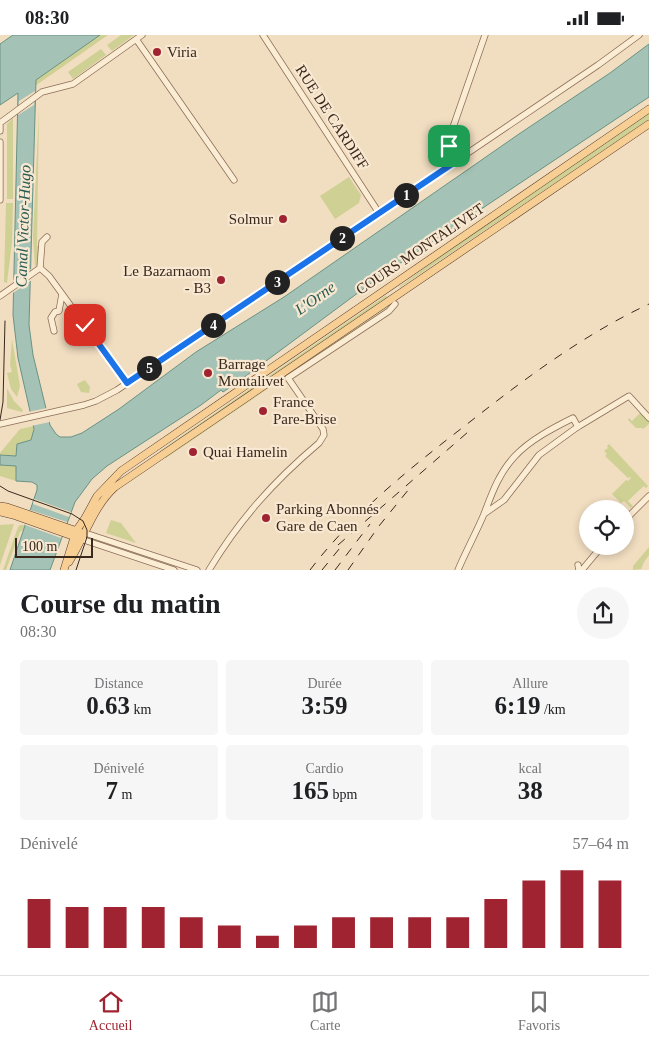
<!DOCTYPE html>
<html lang="fr">
<meta charset="utf-8">
<style>
body{margin:0;font-family:Georgia,serif;background:#f6f6f6;color:#202124;height:100vh;display:flex;flex-direction:column;font-size:19px;white-space:nowrap}
*{box-sizing:border-box;margin:0}
p{font-size:16px;color:#757577}
.icon{flex:none;width:28px;height:28px;fill:none;stroke:currentColor;stroke-width:2;stroke-linecap:round;stroke-linejoin:round}
.map{position:relative;height:535px;overflow:hidden}
.details{display:flex;flex-direction:column;background:#fff;flex:1}
.details>*{flex:none}
.buttons{position:absolute;left:579px;top:465px;display:grid;gap:10px}
.buttons a{display:grid;place-items:center;width:55px;height:55px;border-radius:50%;background:#fff;box-shadow:0 2px 8px #0003;font-size:25px}
.scale{position:absolute;left:15px;bottom:12px;width:78px;box-sizing:border-box;padding-left:5px;border:2px solid #3a281c;border-top:0;font-size:14px;line-height:18px;white-space:nowrap;color:#3a281c;-webkit-text-stroke:4px #f8e8d1;paint-order:stroke}
.pin{position:absolute;display:grid;place-items:center;width:42px;height:42px;color:#fff;margin:-21px;border-radius:10px;box-shadow:0 2px 8px #0006}
.km{position:absolute;width:25px;height:25px;margin:-12px;border-radius:50%;background:#222;color:#fff;font-size:14px;line-height:25px;text-align:center}
.round{display:grid;place-items:center;flex:none;width:52px;height:52px;border-radius:26px;background:#f6f6f6}
.headline{display:flex;align-items:center;justify-content:space-between;height:85px;padding:0 20px}
h1{font-size:28px;font-weight:700;line-height:38px}
.stats{display:grid;grid-template-columns:repeat(3,1fr);gap:8px;height:85px;padding:5px 20px}
.stats div{display:grid;align-content:center;border-radius:5px;background:#f6f6f6;text-align:center}
.stats b{font-size:25px;font-weight:700}
.stats small{font-size:14px;font-weight:400}
.stats p{font-size:14px}
.chart{height:140px;padding:10px 20px}
.chart p{display:flex;justify-content:space-between}
.chart svg{width:100%;height:90px;margin-top:5px;stroke:#9f2330;stroke-width:6}
.status{display:flex;justify-content:space-between;align-items:center;height:35px;padding:0 25px;background:#fff;direction:ltr}
.status svg{height:14px;fill:currentColor}
.menu{display:flex;justify-content:space-around;align-items:center;height:70px;border-top:1px solid #e0e0e0;background:#fff;font-size:14px;color:#757577}
.menu a{display:grid;justify-items:center;gap:2px}
.menu .on{color:#9f2330}
.map>svg:first-child{display:block}
.green{fill:#cfd094}
.water{fill:#a4c3b6;stroke:#6a9284}
.pier{fill:#f1ddc0}
.lines{fill:none;stroke-linecap:round;stroke-linejoin:round}
.minor-casing{stroke:#8c6d57;stroke-width:7}
.major-casing{stroke:#593c2c;stroke-width:8}
.minor{stroke:#fbecd4;stroke-width:5.5}
.major{stroke:#f7cf95;stroke-width:7}
.tram{stroke:#3a281c;stroke-width:1}
.rail{stroke:#3a281c;stroke-width:1;stroke-dasharray:9 9;stroke-linecap:butt}
.route-casing{stroke:#fff;stroke-width:10}
.route{stroke:#1a73e8;stroke-width:6}
.poi-dot{fill:#9f2330;stroke:#f8e8d1;stroke-width:2}
.labels{text-anchor:middle;dominant-baseline:central;stroke-width:4.5;stroke-linejoin:round;paint-order:stroke}
.poi-label{font-size:15px;fill:#3a281c;stroke:#f8e8d1;text-anchor:start}
.street-label{font-size:15px;fill:#3a281c;stroke:#f8e8d1}
.water-label{font-size:16px;font-style:italic;fill:#2a5b53;stroke:#f8e8d1}
</style>
<div class="status"><b>08:30</b><svg viewBox="0 0 49 12"><path d="M0 12V9h3v3zM5 12V6h3v6zM10 12V3h3v9zM15 12V0h3v12zM26 1h20v11H26zM47 4h2v5h-2z"/></svg></div>
<div class="map">
<svg width="649" height="535" viewBox="0 0 649 535">
<rect width="100%" height="100%" fill="#f1ddc0"/>
<path class="green" d="M100,0H108L35,51L36,44Z
M121,0H134L112,16L107,10Z
M101,14L106,20L73,44L68,37Z
M39,73L37,209V211H39L37,229L35,232L33,202Z
M649,77V84L638,92L399,253L400,251L459,208Z
M13,83V164H7V89Z
M349,142L361,160L359,168L335,184L320,161Z
M6,168H13L12,207L7,248L4,247Z
M385,261L388,262L162,417L160,416Z
M391,267L392,269L166,423L165,422Z
M12,304L20,351L17,362L11,354L7,338L12,337L10,330Z
M85,345L90,352L89,358L81,357L77,349Z
M7,353L14,366L23,375L22,377L7,373Z
M641,377L649,385V389L643,394L642,393H636L628,385L629,383L632,386Z
M34,391L31,405L17,409L16,421L0,420V418L20,394Z
M609,409L648,451L646,453L644,451C638,456 633,461 628,466L633,471L631,473L624,466L621,468L612,459L626,445L628,446L631,443L630,442L628,443L605,421L607,419L604,416L608,413L607,411Z
M0,430L16,431V446L0,441Z
M111,485L121,488L136,508L106,498Z
M14,489L0,530V490Z
M20,490H25L24,494L20,497L6,535H3L18,492Z
M649,512V520L644,527L641,534L633,535V531Z"/>
<path class="water" d="M13,0H100L36,45L29,290L33,320L50,390L56,399L60,402H71L82,398L119,374L196,317L284,262L519,99L610,38L649,9V62L378,243L235,349L223,357L221,355L201,370L107,431L92,444L75,467L50,535H10L37,455V450L32,447L16,446V431L0,430V420L16,421L17,409L31,405L34,394L18,323L13,280L18,58L0,70V9Z"/>
<path class="pier" d="M35,56L34,70L18,80L19,66Z
M32,233L30,236L32,245L10,260L11,247Z
M47,373L50,387L31,391L28,377Z
M34,464L71,477L69,482L33,469Z
M30,475L67,487L61,503L25,490Z"/>
<g class="lines">
<defs>
<path id="minor" d="M263,0L379,178
M136,4L234,145
M0,88L42,57L73,49L142,0
M0,91V96
M0,107V165
M455,127L448,116L450,101L485,0
M40,233L49,241L127,348
M0,261L40,233L42,207L47,202
M54,296L51,283L55,277L59,276L62,259
M0,389L84,370L96,366L117,355L598,30L639,0
M484,479L504,465L539,420L576,393L629,361L649,383
M625,485L649,461
M85,498L197,535
M81,504L174,535
M578,530L579,535
M209,535C239,485 274,446 319,408L324,400L323,394L288,343L389,276L395,269
M458,535C466,516 476,498 484,479C492,458 499,438 515,421C530,405 553,393 573,383L578,392
M582,535L602,511"/>
<path id="major" d="M0,471L7,472L80,497
M0,477L13,480L78,503
M69,527C85,502 93,472 115,452L649,89
M64,535L76,496L85,483L97,461L121,436L649,74"/>
</defs>
<use href="#minor" class="minor-casing"/>
<use href="#major" class="major-casing"/>
<use href="#minor" class="minor"/>
<use href="#major" class="major"/>
<path class="tram" d="M0,385L3,367L5,286
M0,451L8,456L72,479L83,486L87,495V502L76,535"/>
<path class="rail" d="M338,510L468,397
M310,535C355,476 413,431 471,386C527,342 585,299 649,269
M322,535L344,508
M335,535L370,489
M348,535L379,491L409,454"/>
</g>
<g class="lines">
<defs>
<path id="route" d="M85,290L127,348L455,127L449,118V111"/>
</defs>
<use href="#route" class="route-casing"/>
<use href="#route" class="route"/>
</g>
<g class="poi-dot">
<circle cx="157" cy="17" r="5"/>
<circle cx="283" cy="184" r="5"/>
<circle cx="221" cy="245" r="5"/>
<circle cx="208" cy="338" r="5"/>
<circle cx="263" cy="376" r="5"/>
<circle cx="193" cy="417" r="5"/>
<circle cx="266" cy="483" r="5"/>
</g>
<g class="labels">
<g class="poi-label">
<text x="167" y="17">Viria</text>
<text x="273" y="184" text-anchor="end">Solmur</text>
<text x="211" y="236" text-anchor="end">Le Bazarnaom<tspan x="211" dy="17">- B3</tspan></text>
<text x="218" y="329">Barrage<tspan x="218" dy="17">Montalivet</tspan></text>
<text x="273" y="367">France<tspan x="273" dy="17">Pare-Brise</tspan></text>
<text x="203" y="417">Quai Hamelin</text>
<text x="276" y="474">Parking Abonnés<tspan x="276" dy="17">Gare de Caen</tspan></text>
</g>
<g class="street-label">
<text transform="translate(332 82) rotate(57)">RUE DE CARDIFF</text>
<text transform="translate(420 214) rotate(-34)">COURS MONTALIVET</text>
</g>
<g class="water-label">
<text transform="translate(23 191) rotate(-88)">Canal Victor-Hugo</text>
<text transform="translate(315 263) rotate(-35)">L'Orne</text>
</g>
</g>
</svg>
<div class="buttons">
<a><svg class="icon" aria-label="locate" viewBox="0 0 24 24"><circle cx="12" cy="12" r="6"/><path d="M12 2v4M12 18v4M2 12h4M18 12h4"/></svg></a>
</div>
<div class="scale">100 m</div>
<div class="pin" style="left:449px;top:111px;background:#1e9e55"><svg class="icon" aria-label="arrive" viewBox="0 0 24 24"><path d="M6 21V4h12l-3 4 3 4H6"/></svg></div>
<div class="pin" style="left:85px;top:290px;background:#d93025"><svg class="icon" aria-label="check" viewBox="0 0 24 24"><path d="M5 12l5 5 9-10"/></svg></div>
<b class="km" style="left:406px;top:160px">1</b>
<b class="km" style="left:342px;top:203px">2</b>
<b class="km" style="left:277px;top:247px">3</b>
<b class="km" style="left:213px;top:290px">4</b>
<b class="km" style="left:149px;top:333px">5</b>
</div>
<section class="details">
<div class="headline"><div><h1>Course du matin</h1><p>08:30</p></div><a class="round"><svg class="icon" aria-label="share" viewBox="0 0 24 24"><path d="M12 15V3M7 8l5-5 5 5M5 13v7h14v-7"/></svg></a></div>
<div class="stats">
<div><p>Distance</p><b>0.63<small> km</small></b></div>
<div><p>Durée</p><b>3:59</b></div>
<div><p>Allure</p><b>6:19<small> /km</small></b></div>
</div>
<div class="stats">
<div><p>Dénivelé</p><b>7<small> m</small></b></div>
<div><p>Cardio</p><b>165<small> bpm</small></b></div>
<div><p>kcal</p><b>38</b></div>
</div>
<div class="chart"><p><span>Dénivelé</span>57–64 m</p>
<svg viewBox="0 0 160 44" preserveAspectRatio="none"><path d="M5 44V20M15 44V24M25 44V24M35 44V24M45 44V29M55 44V33M65 44V38M75 44V33M85 44V29M95 44V29M105 44V29M115 44V29M125 44V20M135 44V11M145 44V6M155 44V11"/></svg>
</div>
</section>
<nav class="menu">
<a class="on"><svg class="icon" aria-label="home" viewBox="0 0 24 24"><path d="M3 11l9-7 9 7M6 9v11h12V9"/></svg>Accueil</a>
<a><svg class="icon" aria-label="map" viewBox="0 0 24 24"><path d="M3 6l6-2 6 2 6-2v14l-6 2-6-2-6 2zM9 4v14M15 6v14"/></svg>Carte</a>
<a><svg class="icon" aria-label="saved" viewBox="0 0 24 24"><path d="M7 4h10v16l-5-4-5 4z"/></svg>Favoris</a>
</nav>
